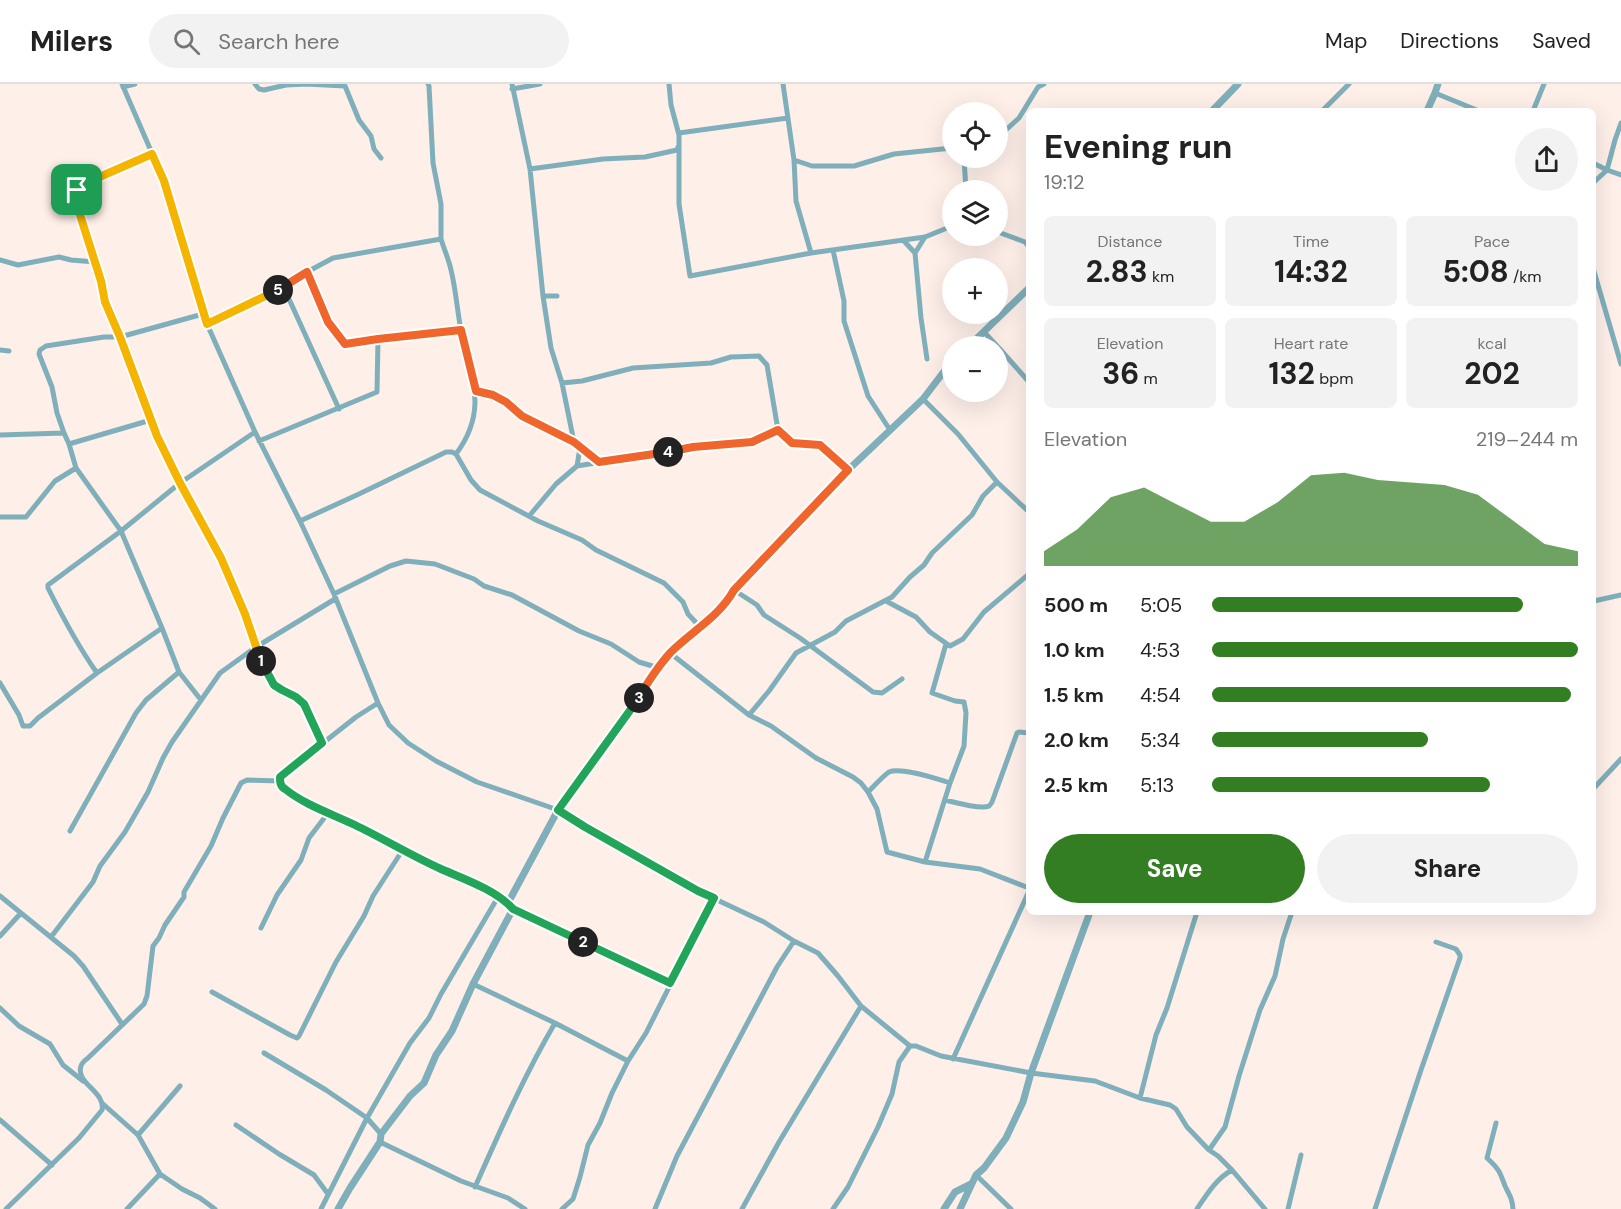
<!DOCTYPE html>
<meta charset="utf-8">
<style>
body{margin:0;font-family:"DM Sans",sans-serif;background:#f2f2f2;color:#222;height:100vh;display:flex;flex-direction:column;font-size:22px;white-space:nowrap}
*{box-sizing:border-box;margin:0}
p{font-size:20px;color:#767676}
.icon{flex:none;width:33px;height:33px;fill:none;stroke:currentColor;stroke-width:2;stroke-linecap:round;stroke-linejoin:round}
.map{position:relative;flex:1;overflow:hidden}
.details{position:absolute;left:1026px;top:24px;width:570px;height:807px;display:flex;flex-direction:column;background:#fff;border-radius:9px;box-shadow:0 6px 24px #0002}
.details>*{flex:none}
.fabs{position:absolute;left:942px;top:18px;display:grid;gap:12px}
.fabs a{display:grid;place-items:center;width:66px;height:66px;border-radius:50%;background:#fff;box-shadow:0 6px 24px #0002;font-size:30px}
.pin{position:absolute;display:grid;place-items:center;width:51px;height:51px;color:#fff;margin:-26px;border-radius:12px;box-shadow:0 3px 9px #0006}
.km{position:absolute;width:30px;height:30px;margin:-15px;border-radius:50%;background:#222;color:#fff;font-size:16px;line-height:30px;text-align:center}
.round{display:grid;place-items:center;flex:none;width:63px;height:63px;border-radius:32px;background:#f2f2f2}
.head{display:flex;align-items:center;justify-content:space-between;height:102px;padding:0 18px}
h1{font-size:33px;font-weight:700;line-height:45px}
.figures{display:grid;grid-template-columns:repeat(3,1fr);gap:9px;height:102px;padding:6px 18px}
.figures div{display:grid;align-content:center;border-radius:9px;background:#f2f2f2;text-align:center}
.figures b{font-size:30px;font-weight:700}
.figures small{font-size:16px;font-weight:400}
.figures p{font-size:16px}
.chart{height:168px;padding:12px 18px}
.chart p{display:flex;justify-content:space-between}
.chart svg{width:100%;height:108px;margin-top:6px;fill:#337d23;opacity:.7}
.primary-button{display:flex;gap:12px;margin-top:auto;padding:12px 18px}
.primary-button a{flex:1;height:69px;border-radius:36px;background:#337d23;color:#fff;font-size:24px;font-weight:700;line-height:69px;text-align:center}
.primary-button a+a{background:#f2f2f2;color:#222}
ul{padding:0 18px;list-style:none;font-size:20px}
li{display:grid;grid-template-columns:96px 72px 1fr;align-items:center;height:45px}
li i{height:15px;border-radius:8px;background:#337d23}
header{display:flex;align-items:center;gap:36px;box-sizing:border-box;height:84px;padding:0 30px;background:#fff;border-bottom:2px solid #e0e0e0}
header strong{font-size:28px}
nav{display:flex;gap:33px;margin-inline-start:auto;font-size:21px}
.search{width:420px;height:54px;background:#f2f2f2;display:flex;align-items:center;gap:15px;box-sizing:border-box;padding:0 21px;border-radius:33px;color:#767676;font-size:22px}
.map>svg:first-child{display:block}
.lines{fill:none;stroke-linecap:round;stroke-linejoin:round}
.minor{stroke:#7fafba;stroke-width:5}
.tertiary{stroke:#7fafba;stroke-width:7}
.split-1-casing{stroke:#fff;stroke-width:12}
.split-2-casing{stroke:#fff;stroke-width:12}
.split-3-casing{stroke:#fff;stroke-width:12}
.split-4-casing{stroke:#fff;stroke-width:12}
.split-5-casing{stroke:#fff;stroke-width:12}
.split-6-casing{stroke:#fff;stroke-width:12}
.split-1{stroke:#f5b400;stroke-width:8}
.split-2{stroke:#22a559;stroke-width:8}
.split-3{stroke:#22a559;stroke-width:8}
.split-4{stroke:#f0652b;stroke-width:8}
.split-5{stroke:#f0652b;stroke-width:8}
.split-6{stroke:#f5b400;stroke-width:8}
</style>
<header>
<strong>Milers</strong>
<div class="search"><svg class="icon" aria-label="search" viewBox="0 0 24 24"><circle cx="10" cy="10" r="6"/><path d="M15 15l6 6"/></svg>Search here</div>
<nav><a>Map</a><a>Directions</a><a>Saved</a></nav>
</header>
<div class="map">
<svg width="1621" height="1125" viewBox="0 0 1621 1125">
<rect width="100%" height="100%" fill="#feefe9"/>
<g class="lines">
<path class="minor" d="M122,0L164,97L207,240L255,348L300,437L334,510L378,619L389,641L408,659L436,677L477,698L558,726L585,743L698,807L764,838L794,857L818,869L838,892L861,922L910,962H916L941,972L1031,989L1095,997L1140,1014L1170,1021L1176,1025L1187,1043L1209,1066L1218,1072L1232,1086L1265,1125
M255,0L259,5L264,6L286,1L306,0L345,2L359,36L371,52L374,65L381,74
M428,0L429,2L433,79L441,120V155
M512,0L530,85L543,212L551,264L562,299L574,358L599,378
M669,0L671,21L679,51
M783,0L794,76L812,82H854L894,70L952,64
M123,3L135,0
M512,5L540,0
M1435,9L1479,27
M1322,27L1349,0
M1533,27L1544,0
M788,34L679,49V120L690,192L811,169
M998,53L1019,34L1038,3L1044,0
M152,70L81,101L74,112L101,197L105,218L120,253L157,352L180,399L221,474L245,530L261,577L269,593L274,601L282,606L296,613L304,620L322,659
M964,74L966,106
M794,76L796,117L811,169L925,153L952,142
M1593,79L1607,86L1621,91
M530,85L603,75L645,73L677,66L678,63
M1593,99L1607,86L1615,56L1621,39
M998,148L1025,158L1029,163
M904,157L915,169L921,234L927,275
M833,166L844,217V237L868,312L890,346
M915,169L925,153
M0,176L18,181L59,173L71,176L95,178
M1593,184L1621,280
M307,188L328,238L345,260L378,255L461,246
M284,204L339,325
M543,212H557
M207,240L284,204L307,188L333,174L441,155C444,165 449,176 451,186C456,206 457,226 461,246C471,293 489,326 456,370
M984,248L997,262
M998,263L1029,298
M0,266L9,267
M562,299L582,297L633,284L711,279L731,273L759,272L767,281L778,346
M476,307L493,311L506,318L522,332L574,358
M923,315L958,350L997,398L1029,428
M0,351L64,349
M259,357L377,308L378,255
M69,360L151,336
M577,382L580,364
M530,431L556,400L577,382L693,363L752,358L778,346L792,359L820,361L848,386
M0,433H26L55,397L76,384
M300,437L359,410L446,368H452L456,370L471,396L480,406L538,437L582,456L596,466L664,499L683,518L688,530L701,544
M734,506L757,521L764,531L800,554L873,608L882,609L902,595
M334,510L390,482L406,477L435,480L474,495L484,502L512,511L579,547L611,560L639,578L659,584
M886,517L916,533L930,548L950,562L963,555L984,528L1029,490
M1594,517L1621,511
M670,569L749,631L771,642L816,674L853,693L861,699L868,708L877,725L887,768L925,778L980,785L1029,804
M97,589C78,562 63,534 48,504V501L121,447L180,399L255,348
M0,599L19,631L23,642H30L38,634L97,589L162,544
M201,616L179,588L162,544L121,447L76,384L69,360L64,349L57,329L52,303L39,270L40,266L46,262L104,253H120L203,230
M378,619L356,633L280,693L281,701L285,705L309,720L356,742L402,767L477,801L508,819
M749,631L769,607L796,569L835,548L846,537L892,513L910,493L924,481L932,469L972,431L983,412L997,398
M1593,705L1621,675
M868,708C874,702 883,692 889,688C900,683 938,695 950,699
M945,716C954,718 981,726 989,722C990,721 991,720 992,718L1017,649L1019,648L1029,649
M70,747L136,629L146,616L179,588
M925,778L950,699L964,662L966,629L964,618L955,617L932,609L946,560
M0,812L74,872L83,882L122,940
M513,825L671,899
M261,844L277,811L301,776L309,754L328,729
M0,852L21,829
M51,853L93,798L100,782L125,748L148,708L163,674L172,658L220,589L256,563L335,515
M473,900L555,939L628,977
M212,908L290,951L297,954L299,952L336,878L364,832L373,812L402,767
M0,924L19,942L50,960L63,981L83,997
M264,969L326,1006L367,1034L381,1050
M953,975L1029,807
M1140,1014L1156,951L1167,924L1197,828
M103,1020L138,1051L160,1090L182,1105L200,1114L215,1125
M0,1036L52,1081
M1496,1039L1487,1074C1499,1085 1500,1088 1505,1102C1510,1112 1512,1114 1513,1125
M236,1041L279,1070L314,1091L328,1110
M138,1051L180,1002
M380,1058L461,1097L508,1114L525,1125
M1209,1066L1225,1043L1239,992L1260,926L1275,892L1283,855L1292,828
M976,1091L1011,1125
M475,1103C500,1047 524,992 555,939
M6,1125L79,1054L102,1026C106,1008 75,999 81,982C82,979 85,976 88,974L144,920L147,912L153,862L159,854L165,841L184,813V808L211,762L223,734L241,699L247,696L280,697
M127,1125L160,1090
M321,1125L367,1034L410,959L429,934L441,910L498,813
M562,1125L573,1115L580,1093L588,1061L600,1039L612,1009L628,977L646,949L714,814
M655,1125L677,1072L777,883L794,857
M742,1125L779,1058L861,922
M833,1125L848,1103L878,1043L892,1010L899,978L910,962
M1197,1125C1207,1110 1216,1095 1232,1086
M1288,1125L1301,1071
M1375,1125L1421,986L1460,874V871L1456,865L1436,858"/>
<path class="tertiary" d="M1212,27L1238,0
M1427,27L1435,9L1438,0
M969,262L1029,204
M338,1125L350,1104L380,1058L381,1050L410,1012L424,999L436,971L452,947L473,900L513,825L508,819L558,726L637,616L659,584L670,569L710,535L729,514L734,506L848,386L923,315L952,277
M944,1125L955,1108L971,1100
M960,1125L976,1091L984,1084L1006,1054L1023,1018L1031,989L1090,828"/>
</g>
<g class="lines">
<defs>
<path id="split-1" d="M77,106L74,112L101,197L105,218L120,253L157,352L180,399L221,474L245,530L261,577"/>
<path id="split-2" d="M261,577L274,601L282,606L296,613L304,620L322,659L280,693C280,698 280,702 285,705C305,721 332,730 355,741C384,755 412,772 441,785C464,795 496,806 513,825L583,858"/>
<path id="split-3" d="M583,858L670,899L714,814L698,807L585,743L558,726L639,614"/>
<path id="split-4" d="M639,614C646,600 660,580 671,568C692,547 719,533 734,506L848,386L820,361L792,359L778,346L752,358L693,363L668,368"/>
<path id="split-5" d="M278,206L307,188L328,238L345,260L378,255L461,246L476,307L493,311L506,318L522,332L574,358L599,378L668,368"/>
<path id="split-6" d="M77,106L81,101L152,70L164,97L207,240L278,206"/>
</defs>
<use href="#split-1" class="split-1-casing"/>
<use href="#split-2" class="split-2-casing"/>
<use href="#split-3" class="split-3-casing"/>
<use href="#split-4" class="split-4-casing"/>
<use href="#split-5" class="split-5-casing"/>
<use href="#split-6" class="split-6-casing"/>
<use href="#split-1" class="split-1"/>
<use href="#split-2" class="split-2"/>
<use href="#split-3" class="split-3"/>
<use href="#split-4" class="split-4"/>
<use href="#split-5" class="split-5"/>
<use href="#split-6" class="split-6"/>
</g>
</svg>
<div class="fabs">
<a><svg class="icon" aria-label="locate" viewBox="0 0 24 24"><circle cx="12" cy="12" r="6"/><path d="M12 2v4M12 18v4M2 12h4M18 12h4"/></svg></a>
<a><svg class="icon" aria-label="layers" viewBox="0 0 24 24"><path d="M12 4l9 5-9 5-9-5zM3 14l9 5 9-5"/></svg></a>
<a>+</a>
<a>−</a>
</div>
<div class="pin" style="left:77px;top:106px;background:#1e9e55"><svg class="icon" aria-label="arrive" viewBox="0 0 24 24"><path d="M6 21V4h12l-3 4 3 4H6"/></svg></div>
<b class="km" style="left:261px;top:577px">1</b>
<b class="km" style="left:583px;top:858px">2</b>
<b class="km" style="left:639px;top:614px">3</b>
<b class="km" style="left:668px;top:368px">4</b>
<b class="km" style="left:278px;top:206px">5</b>
<section class="details">
<div class="head"><div><h1>Evening run</h1><p>19:12</p></div><a class="round"><svg class="icon" aria-label="share" viewBox="0 0 24 24"><path d="M12 15V3M7 8l5-5 5 5M5 13v7h14v-7"/></svg></a></div>
<div class="figures">
<div><p>Distance</p><b>2.83<small> km</small></b></div>
<div><p>Time</p><b>14:32</b></div>
<div><p>Pace</p><b>5:08<small> /km</small></b></div>
</div>
<div class="figures">
<div><p>Elevation</p><b>36<small> m</small></b></div>
<div><p>Heart rate</p><b>132<small> bpm</small></b></div>
<div><p>kcal</p><b>202</b></div>
</div>
<div class="chart"><p><span>Elevation</span>219–244 m</p>
<svg viewBox="0 0 160 44" preserveAspectRatio="none"><path d="M0 44V38L10 29L20 16L30 12L40 19L50 26L60 26L70 18L80 7L90 6L100 9L110 10L120 11L130 15L140 25L150 35L160 38V44z"/></svg>
</div>
<ul>
<li><b>500 m</b>5:05<i style="width:85%"></i></li>
<li><b>1.0 km</b>4:53<i style="width:100%"></i></li>
<li><b>1.5 km</b>4:54<i style="width:98%"></i></li>
<li><b>2.0 km</b>5:34<i style="width:59%"></i></li>
<li><b>2.5 km</b>5:13<i style="width:76%"></i></li>
</ul>
<div class="primary-button"><a>Save</a><a>Share</a></div>
</section>
</div>
